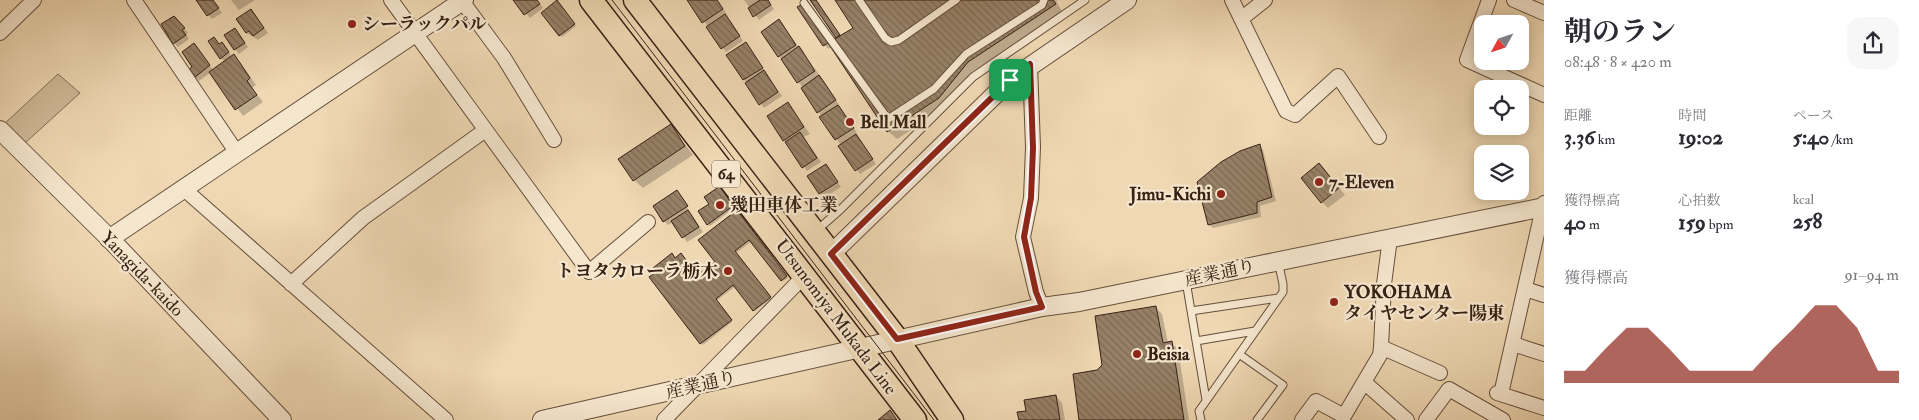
<!DOCTYPE html>
<html lang="ja">
<meta charset="utf-8">
<style>
body{margin:0;font-family:"IM FELL Double Pica","Noto Serif JP",serif;background:#f7f7f7;color:#2b2b33;height:100vh;display:flex;flex-direction:column;font-size:19px;white-space:nowrap}
*{box-sizing:border-box;margin:0}
p{font-size:16px;color:#7c7c81}
.icon{flex:none;width:28px;height:28px;fill:none;stroke:currentColor;stroke-width:2;stroke-linecap:round;stroke-linejoin:round}
.map{position:relative;flex:1;overflow:hidden}
.details{display:flex;flex-direction:column;background:#fff;width:375px}
.details>*{flex:none}
.needle{width:32px;rotate:230deg}
.fabs{position:absolute;left:1474px;top:15px;display:grid;gap:10px}
.fabs a{display:grid;place-items:center;width:55px;height:55px;border-radius:10px;background:#fff;box-shadow:0 2px 12px #0003;font-size:25px}
.pin{position:absolute;display:grid;place-items:center;width:42px;height:42px;color:#fff;margin:-21px;border-radius:10px;box-shadow:0 2px 8px #0006}
.round{display:grid;place-items:center;flex:none;width:52px;height:52px;border-radius:15px;background:#f7f7f7}
.headline{display:flex;align-items:center;justify-content:space-between;height:85px;padding:0 20px}
h1{font-size:28px;font-weight:700;line-height:38px}
.figures{display:grid;grid-template-columns:repeat(3,1fr);gap:8px;height:85px;padding:5px 20px}
.figures div{display:grid;align-content:center}
.figures b{font-size:21px;font-weight:700}
.figures small{font-size:14px;font-weight:400}
.figures p{font-size:14px}
.chart{height:140px;padding:10px 20px}
.chart p{display:flex;justify-content:space-between}
.chart svg{width:100%;height:90px;margin-top:5px;fill:#8f2418;opacity:.7}
main{display:flex;flex:1;min-height:0}
.map>svg:first-child{display:block}
.green{fill:#d0b998;stroke:#846e56}
.shadow{fill:#0003}
.building{fill:url(#building-back-hatch);stroke:#382215}
.lines{fill:none;stroke-linecap:round;stroke-linejoin:round}
.service-casing{stroke:#66503c;stroke-width:9}
.minor-casing{stroke:#66503c;stroke-width:16}
.tertiary-casing{stroke:#66503c;stroke-width:20}
.primary-casing{stroke:#382215;stroke-width:25}
.service{stroke:#f5e6ce;stroke-width:7}
.minor{stroke:#f5e6ce;stroke-width:14}
.tertiary{stroke:#f5e6ce;stroke-width:18}
.primary{stroke:#efd8b3;stroke-width:22}
.tram{stroke:#382215;stroke-width:1}
.route-casing{stroke:#fff;stroke-width:10}
.route{stroke:#8f2418;stroke-width:6}
.poi-dot{fill:#8f2418;stroke:#f5e6ce;stroke-width:2}
.labels{text-anchor:middle;dominant-baseline:central;stroke-width:4.5;stroke-linejoin:round;paint-order:stroke}
.shield{fill:#f5e6ce;stroke:#715d4c;stroke-width:1}
.shield-label{font-size:16px;font-weight:bold;fill:#382215}
.poi-label{font-size:18px;font-weight:bold;fill:#382215;stroke:#f5e6ce;text-anchor:start}
.street-label{font-size:18px;fill:#382215;stroke:#f5e6ce}
</style>
<main>
<div class="map">
<svg width="1544" height="420" viewBox="0 0 1544 420">
<defs>
<pattern id="building-back-hatch" width="6" height="6" patternUnits="userSpaceOnUse" patternTransform="scale(1.25)"><rect width="6" height="6" fill="#978167"/><path d="M-1 5l2 2M0 0l6 6M5-1l2 2" fill="none" stroke="#7c6954"/></pattern>
</defs>
<rect width="100%" height="100%" fill="#efd8b3"/>
<filter id="stains"><feTurbulence type="fractalNoise" baseFrequency=".004" numOctaves="4"/><feColorMatrix values="0 0 0 0 .2 0 0 0 0 .09 0 0 0 0 .02 0 0 0 .5 -.17"/></filter>
<radialGradient id="worn" r=".72"><stop offset=".6" stop-color="#630" stop-opacity="0"/><stop offset="1" stop-color="#630" stop-opacity=".3"/></radialGradient>
<path class="green" d="M58,74L80,93L24,144L4,124Z"/>
<path class="shadow" d="M197,0H213L222,13L212,19Z
M231,0H255L239,10Z
M515,0H537L543,8L530,18Z
M689,0H718L743,41L726,52Z
M744,0H767L774,9L759,20Z
M812,0L818,2L841,37L854,28L836,0H1058L1056,1L1063,13L977,70L947,107L897,139L888,131L832,47L829,49L824,45L799,7L805,10L828,44L838,38Z
M558,4L576,26L562,37L543,13Z
M251,10L268,33L258,40L247,33L238,19Z
M779,21L824,81L857,133L855,134L876,164L860,174L803,88L779,56Z
M180,23L188,33L186,34L189,39L178,47L174,43Z
M235,30L248,47L239,54L235,49Z
M194,44L213,70L225,62L221,58L220,45L226,48L232,57L240,62L256,85L252,88L263,102L243,116L211,72L199,81L195,77Z
M746,44L782,96L764,108L728,56Z
M788,104L810,134L804,137L821,162L807,171L784,140Z
M671,126L693,155L643,188L634,180Z
M1259,146L1263,150L1276,201L1260,206L1261,217L1213,228L1209,224Z
M830,170L841,187L824,198L809,176Z
M1325,171L1345,195L1328,208L1322,202Z
M721,190L734,208L710,226L708,224L710,204Z
M677,192L703,232L687,242L673,222L668,225L664,221L655,207Z
M739,214L788,278L783,281L782,280L752,241L736,253L771,299L755,311L736,286L716,301L732,322L703,345L675,259L697,276L716,262Z
M1156,308L1162,314L1168,343H1171L1178,349L1189,420H1081L1098,371Z
M1056,396L1062,403L1065,420H1020L1027,412Z"/>
<path class="building" d="M196,0H213L219,8L207,16Z
M513,0H537L540,4L524,15Z
M557,0L575,24L559,36L541,13Z
M687,0H717L723,9L702,23Z
M760,0H768L771,5L753,17L748,8Z
M810,0H816L840,35L836,38Z
M835,0H1053L1056,4L968,62L939,98L887,132L828,43L853,28Z
M801,5L828,43L823,46L797,7Z
M251,9L264,28L253,36L249,31L246,33L236,19Z
M725,14L740,36L721,49L706,27Z
M174,16L185,28L182,30L186,35L173,44L161,24Z
M779,19L796,45L778,57L761,32Z
M235,28L245,43L234,50L224,35Z
M214,37L219,44L222,42L229,52L220,59L208,41Z
M746,42L763,68L743,80L726,55Z
M194,43L210,65L194,78L188,70L192,67L182,52Z
M799,46L815,71L797,83L781,59Z
M234,54L250,78L247,81L257,95L235,110L209,72Z
M764,70L778,92L759,105L745,83Z
M819,75L836,100L817,113L801,88Z
M788,102L804,127L783,141L767,116Z
M838,105L854,128L835,140L819,117Z
M671,124L685,146L633,181L618,159Z
M800,132L817,158L802,168L785,142Z
M856,134L873,159L855,171L838,146Z
M1260,144L1272,197L1257,202V213L1208,225L1197,182L1221,162L1240,151Z
M1319,163L1339,188L1321,203L1301,178Z
M826,164L838,182L819,194L807,176Z
M720,186L733,206L707,225L698,211L709,204L704,197Z
M677,190L688,206L663,222L653,206Z
M688,210L699,227L682,238L671,221Z
M737,210L787,276L781,281L749,240L735,251L771,297L753,311L733,285L716,299L732,320L700,344L649,277L656,272L653,268L672,253L675,258L681,253L697,275L715,262L698,240Z
M1156,306L1163,343L1172,341L1184,420H1079L1073,374L1097,370L1102,365L1095,316Z
M1056,395L1060,420H1019L1017,412L1026,411L1024,400Z
M890,410L897,420H878Z"/>
<g class="lines">
<defs>
<path id="service" d="M859,0L885,38L891,42L899,40L956,0
M804,3L888,119L934,89L966,54L1042,5L1044,0
M816,231L840,210L973,77L1085,0
M1186,281L1206,400
M1191,311L1278,298
M1196,341L1255,331
M1239,354L1283,385L1257,420
M1201,420L1199,411L1283,292V284L1278,261"/>
<path id="minor" d="M134,0L237,153
M391,0L589,272L648,222
M1232,0L1286,111L1295,115L1338,76L1379,137
M1489,0L1467,60L1544,95
M1514,0L1544,13
M462,1L504,58L554,140
M1241,19L1265,0
M0,33L34,0
M1030,64L1033,147L1031,198L1023,237L1036,292L1042,307
M184,189L446,420
M1390,238L1384,284L1381,347L1380,355L1364,382L1407,420
M291,284L363,218L484,131
M1525,289L1544,295
M1513,344L1544,354
M1381,347L1440,373
M1497,393L1544,408
M1501,394L1544,203
M664,420L805,275
M1302,420L1316,401L1344,416L1364,382
M1426,420L1449,389L1503,420"/>
<path id="tertiary" d="M0,130L112,241L282,420
M109,239L464,0
M831,254L1010,80L1127,0
M542,420L1042,307L1079,302L1544,207"/>
<path id="primary" d="M591,0L915,420
M635,0L897,339L952,420"/>
</defs>
<use href="#service" class="service-casing"/>
<use href="#minor" class="minor-casing"/>
<use href="#tertiary" class="tertiary-casing"/>
<use href="#primary" class="primary-casing"/>
<use href="#service" class="service"/>
<use href="#minor" class="minor"/>
<use href="#tertiary" class="tertiary"/>
<use href="#primary" class="primary"/>
<path class="tram" d="M612,0L934,420"/>
</g>
<g class="lines">
<defs>
<path id="route" d="M1030,64L1033,148L1031,198L1024,237L1036,292L1042,307L897,339L831,254L1010,80Z"/>
</defs>
<use href="#route" class="route-casing"/>
<use href="#route" class="route"/>
</g>
<g class="poi-dot">
<circle cx="352" cy="24" r="5"/>
<circle cx="850" cy="122" r="5"/>
<circle cx="1319" cy="182" r="5"/>
<circle cx="1221" cy="194" r="5"/>
<circle cx="720" cy="205" r="5"/>
<circle cx="728" cy="271" r="5"/>
<circle cx="1334" cy="302" r="5"/>
<circle cx="1137" cy="354" r="5"/>
</g>
<g class="labels">
<rect class="shield" x="712" y="160.5" width="28" height="27" rx="4"/>
<g class="shield-label">
<text x="726" y="174">64</text>
</g>
<g class="poi-label">
<text x="362" y="24">シーラックパル</text>
<text x="860" y="122">Bell Mall</text>
<text x="1329" y="182">7-Eleven</text>
<text x="1211" y="194" text-anchor="end">Jimu-Kichi</text>
<text x="730" y="205">幾田車体工業</text>
<text x="718" y="271" text-anchor="end">トヨタカローラ栃木</text>
<text x="1344" y="292">YOKOHAMA<tspan x="1344" dy="21">タイヤセンター陽東</tspan></text>
<text x="1147" y="354">Beisia</text>
</g>
<g class="street-label">
<text transform="translate(1220 273) rotate(-12)">産業通り</text>
<text transform="translate(142 274) rotate(46)">Yanagida-kaido</text>
<text transform="translate(836 317) rotate(53)">Utsunomiya Mukada Line</text>
<text transform="translate(701 385) rotate(-13)">産業通り</text>
</g>
</g>
<rect width="100%" height="100%" filter="url(#stains)"/>
<rect width="100%" height="100%" fill="url(#worn)"/>
</svg>
<div class="fabs">
<a><svg class="needle" viewBox="-14 -14 28 28"><path d="M0-13l5 13h-10z" fill="#e53935"/><path d="M0 13l5-13h-10z" fill="#7c7c81"/></svg></a>
<a><svg class="icon" aria-label="locate" viewBox="0 0 24 24"><circle cx="12" cy="12" r="6"/><path d="M12 2v4M12 18v4M2 12h4M18 12h4"/></svg></a>
<a><svg class="icon" aria-label="layers" viewBox="0 0 24 24"><path d="M12 4l9 5-9 5-9-5zM3 14l9 5 9-5"/></svg></a>
</div>
<div class="pin" style="left:1010px;top:80px;background:#1e9e55"><svg class="icon" aria-label="arrive" viewBox="0 0 24 24"><path d="M6 21V4h12l-3 4 3 4H6"/></svg></div>
</div>
<section class="details">
<div class="headline"><div><h1>朝のラン</h1><p>08:48 · 8 × 420 m</p></div><a class="round"><svg class="icon" aria-label="share" viewBox="0 0 24 24"><path d="M12 15V3M7 8l5-5 5 5M5 13v7h14v-7"/></svg></a></div>
<div class="figures">
<div><p>距離</p><b>3.36<small> km</small></b></div>
<div><p>時間</p><b>19:02</b></div>
<div><p>ペース</p><b>5:40<small> /km</small></b></div>
</div>
<div class="figures">
<div><p>獲得標高</p><b>40<small> m</small></b></div>
<div><p>心拍数</p><b>159<small> bpm</small></b></div>
<div><p>kcal</p><b>258</b></div>
</div>
<div class="chart"><p><span>獲得標高</span>91–94 m</p>
<svg viewBox="0 0 160 44" preserveAspectRatio="none"><path d="M0 44V38L10 38L20 27L30 17L40 17L50 27L60 38L70 38L80 38L90 38L100 27L110 17L120 6L130 6L140 17L150 38L160 38V44z"/></svg>
</div>
</section>
</main>
